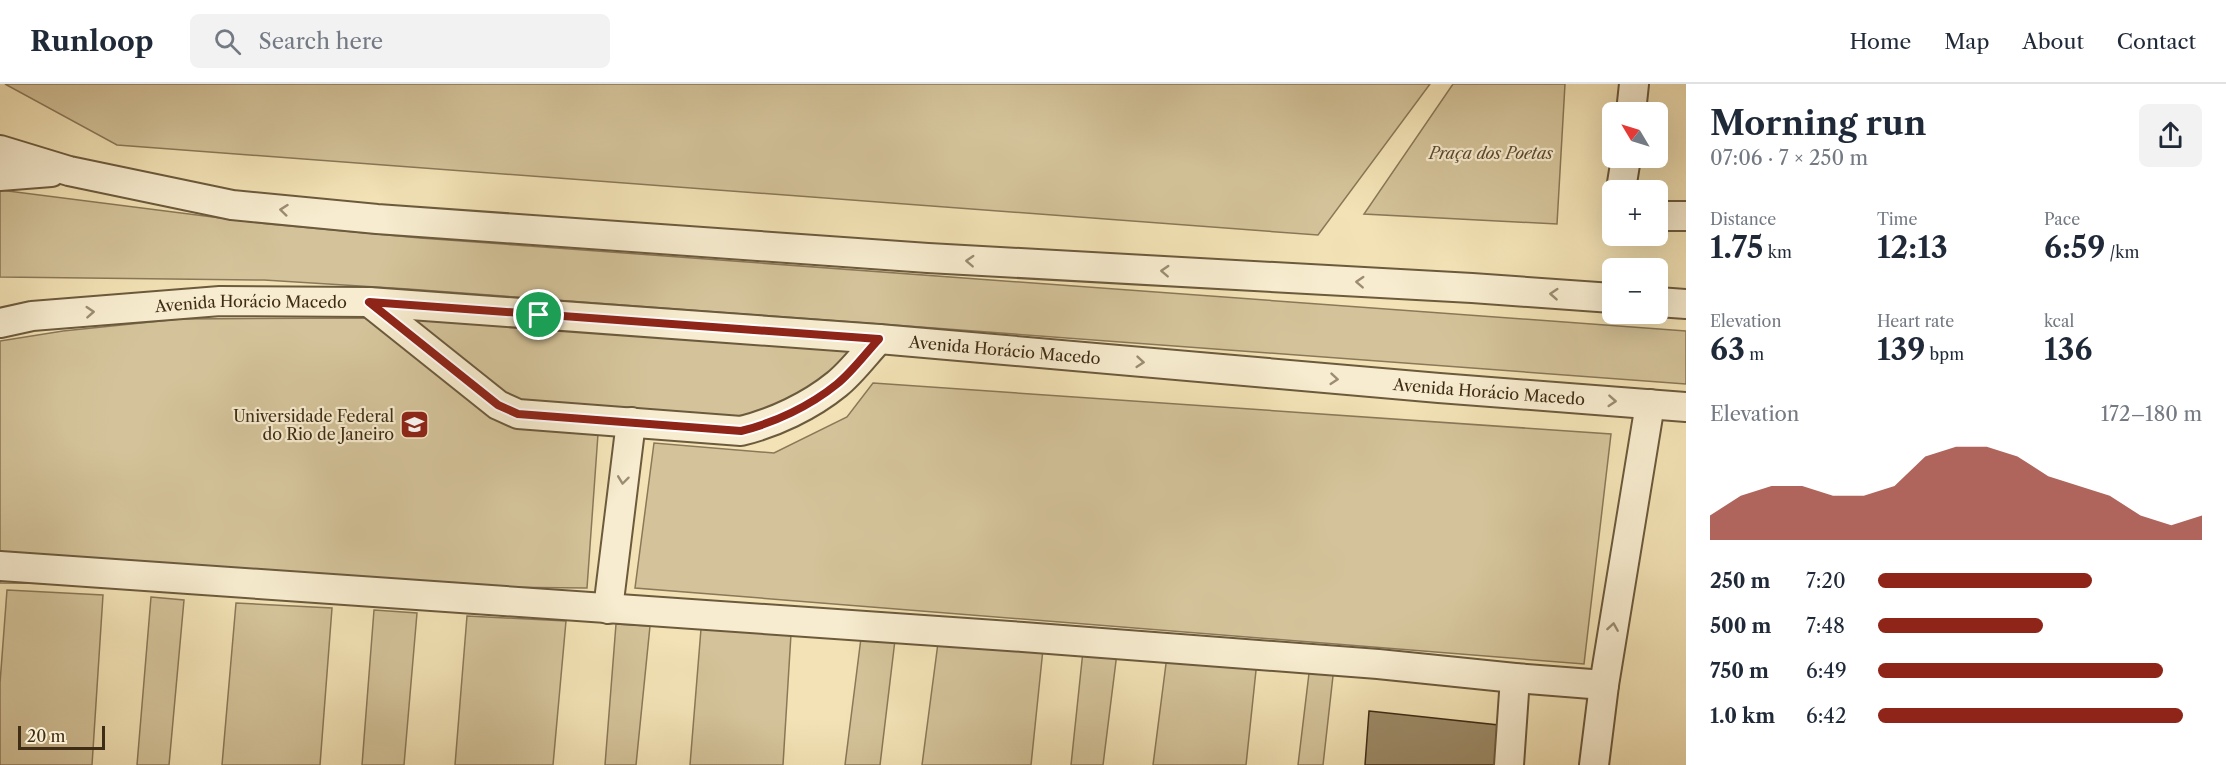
<!DOCTYPE html>
<meta charset="utf-8">
<style>
body{margin:0;font-family:"Libre Caslon Text",serif;background:#f2f2f3;color:#1f2937;height:100vh;display:flex;flex-direction:column;font-size:22px;white-space:nowrap}
*{box-sizing:border-box;margin:0}
p{font-size:20px;color:#747a83}
.icon{flex:none;width:33px;height:33px;fill:none;stroke:currentColor;stroke-width:2;stroke-linecap:round;stroke-linejoin:round}
.map{position:relative;flex:1;overflow:hidden}
.side{display:flex;flex-direction:column;background:#fff;width:540px}
.side>*{flex:none}
.needle{width:39px;rotate:308deg}
.buttons{position:absolute;left:1602px;top:18px;display:grid;gap:12px}
.buttons a{display:grid;place-items:center;width:66px;height:66px;border-radius:9px;background:#fff;box-shadow:0 6px 24px #0002;font-size:30px}
.scale{position:absolute;left:18px;bottom:15px;width:87px;box-sizing:border-box;padding-left:6px;border:3px solid #3f2c15;border-top:0;font-size:16px;line-height:21px;white-space:nowrap;color:#3f2c15;-webkit-text-stroke:4px #f7eccf;paint-order:stroke}
.pin{position:absolute;display:grid;place-items:center;width:51px;height:51px;color:#fff;margin:-26px;border:3px solid #fff;border-radius:50%;box-shadow:0 2px 6px #0007}
.round{display:grid;place-items:center;flex:none;width:63px;height:63px;border-radius:9px;background:#f2f2f3}
.headline{display:flex;align-items:center;justify-content:space-between;height:102px;padding:0 24px}
h1{font-size:33px;font-weight:700;line-height:45px}
.figures{display:grid;grid-template-columns:repeat(3,1fr);gap:9px;height:102px;padding:6px 24px}
.figures div{display:grid;align-content:center}
.figures b{font-size:30px;font-weight:700}
.figures small{font-size:16px;font-weight:400}
.figures p{font-size:16px}
.chart{height:168px;padding:12px 24px}
.chart p{display:flex;justify-content:space-between}
.chart svg{width:100%;height:108px;margin-top:6px;fill:#8f2418;opacity:.7}
ul{padding:0 24px;list-style:none;font-size:20px}
li{display:grid;grid-template-columns:96px 72px 1fr;align-items:center;height:45px}
li i{height:15px;border-radius:8px;background:#8f2418}
header{display:flex;align-items:center;gap:36px;box-sizing:border-box;height:84px;padding:0 30px;background:#fff;border-bottom:2px solid #e0e1e3}
header strong{font-size:28px}
nav{display:flex;gap:33px;margin-inline-start:auto;font-size:21px}
.search{width:420px;height:54px;background:#f2f2f3;display:flex;align-items:center;gap:15px;box-sizing:border-box;padding:0 21px;border-radius:9px;color:#747a83;font-size:22px}
main{display:flex;flex:1;min-height:0}
.map>svg:first-child{display:block}
.green{fill:#d4c39a;stroke:#8a7858;stroke-width:1.5}
.building{fill:#9c8b68;stroke:#3f2c15;stroke-width:1.5}
.lines{fill:none;stroke-linecap:round;stroke-linejoin:round}
.minor-casing{stroke:#6c5a3d;stroke-width:32}
.minor{stroke:#f7eccf;stroke-width:28}
.oneway{stroke:#9b8c72}
.route-casing{stroke:#fff;stroke-width:12}
.route{stroke:#8f2418;stroke-width:8}
.labels{text-anchor:middle;dominant-baseline:central;stroke-width:4.5;stroke-linejoin:round;paint-order:stroke}
.park-label{font-size:16px;font-style:italic;fill:#5d4a30;stroke:#f7eccf}
.street-label{font-size:16px;fill:#3f2c15;stroke:#f7eccf}
.poi-label{font-size:16px;fill:#3f2c15;stroke:#f7eccf;text-anchor:end}
</style>
<header>
<strong>Runloop</strong>
<div class="search"><svg class="icon" aria-label="search" viewBox="0 0 24 24"><circle cx="10" cy="10" r="6"/><path d="M15 15l6 6"/></svg>Search here</div>
<nav><a>Home</a><a>Map</a><a>About</a><a>Contact</a></nav>
</header>
<main>
<div class="map">
<svg width="1686" height="681" viewBox="0 0 1686 681">
<rect width="100%" height="100%" fill="#f2e2b5"/>
<filter id="stains"><feTurbulence type="fractalNoise" baseFrequency=".00333" numOctaves="4"/><feColorMatrix values="0 0 0 0 .2 0 0 0 0 .09 0 0 0 0 .02 0 0 0 .5 -.17"/></filter>
<radialGradient id="worn" r=".72"><stop offset=".6" stop-color="#630" stop-opacity="0"/><stop offset="1" stop-color="#630" stop-opacity=".3"/></radialGradient>
<path class="green" d="M5,0H1430L1318,151L117,61Z
M1453,0H1565L1557,140L1364,130Z
M0,106L268,140L420,154L1686,247V300L408,205L264,196L0,193Z
M365,234L497,336L598,350L587,504L0,499V257L63,247L180,235Z
M405,235L861,263L836,294L764,334L523,325Z
M873,299L1611,350L1584,580L635,504L654,359L774,369L847,333Z
M7,506L103,511L92,681H0V599Z
M151,513L184,516L169,681H137Z
M236,519L332,524L320,681H222Z
M374,526L417,529L404,681H362Z
M467,532L566,537L553,681H455Z
M616,540L650,542L636,681H605Z
M701,545L791,550L783,681H690Z
M861,554L895,556L880,681H845Z
M938,559L1043,565L1031,681H922Z
M1083,567L1117,569L1103,681H1071Z
M1167,572L1257,577L1246,681H1153Z
M1310,581L1334,583L1323,681H1298Z"/>
<path class="building" d="M1369,627L1517,643L1514,681H1365Z
M1369,627L1517,643L1514,681H1365Z"/>
<g class="lines">
<defs>
<g id="minor">
<path d="M1631,28L1634,0"/>
<path d="M0,66L69,87L232,121L377,135L928,174L1472,204L1612,214"/>
<path d="M0,92L51,88"/>
<path d="M1624,106L1622,99L1626,74"/>
<path d="M1658,132H1686"/>
<path d="M369,218L498,321L518,330L741,347C774,339 810,322 837,300C852,288 865,270 879,255"/>
<path d="M1658,218L1686,220"/>
<path id="s1" d="M0,239L32,232L220,217L369,218L879,255L1439,304L1686,323"/>
<path d="M0,482L1023,553L1378,580L1515,594L1604,601"/>
<path d="M608,525L631,338"/>
<path d="M1509,681L1515,594"/>
<path d="M1594,681L1604,601L1650,320"/>
</g>
</defs>
<use href="#minor" class="minor-casing"/>
<use href="#minor" class="minor"/>
</g>
<defs><path id="oneway-chevron" d="M-2-3.5L2.5 0L-2 3.5" fill="none" stroke-width="1.6" stroke-linecap="round" stroke-linejoin="round" transform="scale(1.5)"/></defs>
<g class="oneway">
<use href="#oneway-chevron" transform="translate(284 126) rotate(-174)"/>
<use href="#oneway-chevron" transform="translate(970 177) rotate(-177)"/>
<use href="#oneway-chevron" transform="translate(1165 187) rotate(-177)"/>
<use href="#oneway-chevron" transform="translate(1360 198) rotate(-177)"/>
<use href="#oneway-chevron" transform="translate(1554 210) rotate(-176)"/>
<use href="#oneway-chevron" transform="translate(90 228) rotate(-4)"/>
<use href="#oneway-chevron" transform="translate(1140 278) rotate(5)"/>
<use href="#oneway-chevron" transform="translate(1334 295) rotate(5)"/>
<use href="#oneway-chevron" transform="translate(1612 317) rotate(4)"/>
<use href="#oneway-chevron" transform="translate(623 396) rotate(97)"/>
<use href="#oneway-chevron" transform="translate(1613 543) rotate(-81)"/>
</g>
<g class="lines">
<defs>
<path id="route" d="M369,218L879,255C865,270 852,288 837,300C810,322 774,339 741,347L518,330L498,321Z"/>
</defs>
<use href="#route" class="route-casing"/>
<use href="#route" class="route"/>
</g>
<defs>
<symbol id="university-square" viewBox="-11 -11 22 22"><rect x="-9" y="-9" width="18" height="18" rx="4" fill="#8f2418" stroke="#f7eccf"/><path d="M0-5L7-2L0 1L-7-2ZM-4 1L0 2.5L4 1V4Q0 6-4 4Z" fill="#fff"/></symbol>
</defs>
<g fill-rule="evenodd">
<use href="#university-square" x="398" y="324" width="33" height="33"/>
</g>
<g class="labels">
<g class="park-label">
<text x="1491" y="69">Praça dos Poetas</text>
</g>
<g class="street-label">
<text stroke="none"><textPath href="#s1" startOffset="252">Avenida Horácio Macedo</textPath></text>
<text stroke="none"><textPath href="#s1" startOffset="1008">Avenida Horácio Macedo</textPath></text>
<text stroke="none"><textPath href="#s1" startOffset="1494">Avenida Horácio Macedo</textPath></text>
</g>
<g class="poi-label">
<text x="394" y="332">Universidade Federal<tspan x="394" dy="18">do Rio de Janeiro</tspan></text>
</g>
</g>
<rect width="100%" height="100%" filter="url(#stains)"/>
<rect width="100%" height="100%" fill="url(#worn)"/>
</svg>
<div class="buttons">
<a><svg class="needle" viewBox="-14 -14 28 28"><path d="M0-13l5 13h-10z" fill="#e53935"/><path d="M0 13l5-13h-10z" fill="#747a83"/></svg></a>
<a>+</a>
<a>−</a>
</div>
<div class="scale">20 m</div>
<div class="pin" style="left:539px;top:231px;background:#1e9e55"><svg class="icon" aria-label="arrive" viewBox="0 0 24 24"><path d="M6 21V4h12l-3 4 3 4H6"/></svg></div>
</div>
<section class="side">
<div class="headline"><div><h1>Morning run</h1><p>07:06 · 7 × 250 m</p></div><a class="round"><svg class="icon" aria-label="share" viewBox="0 0 24 24"><path d="M12 15V3M7 8l5-5 5 5M5 13v7h14v-7"/></svg></a></div>
<div class="figures">
<div><p>Distance</p><b>1.75<small> km</small></b></div>
<div><p>Time</p><b>12:13</b></div>
<div><p>Pace</p><b>6:59<small> /km</small></b></div>
</div>
<div class="figures">
<div><p>Elevation</p><b>63<small> m</small></b></div>
<div><p>Heart rate</p><b>139<small> bpm</small></b></div>
<div><p>kcal</p><b>136</b></div>
</div>
<div class="chart"><p><span>Elevation</span>172–180 m</p>
<svg viewBox="0 0 160 44" preserveAspectRatio="none"><path d="M0 44V34L10 26L20 22L30 22L40 26L50 26L60 22L70 10L80 6L90 6L100 10L110 18L120 22L130 26L140 34L150 38L160 34V44z"/></svg>
</div>
<ul>
<li><b>250 m</b>7:20<i style="width:66%"></i></li>
<li><b>500 m</b>7:48<i style="width:51%"></i></li>
<li><b>750 m</b>6:49<i style="width:88%"></i></li>
<li><b>1.0 km</b>6:42<i style="width:94%"></i></li>
</ul>
</section>
</main>
